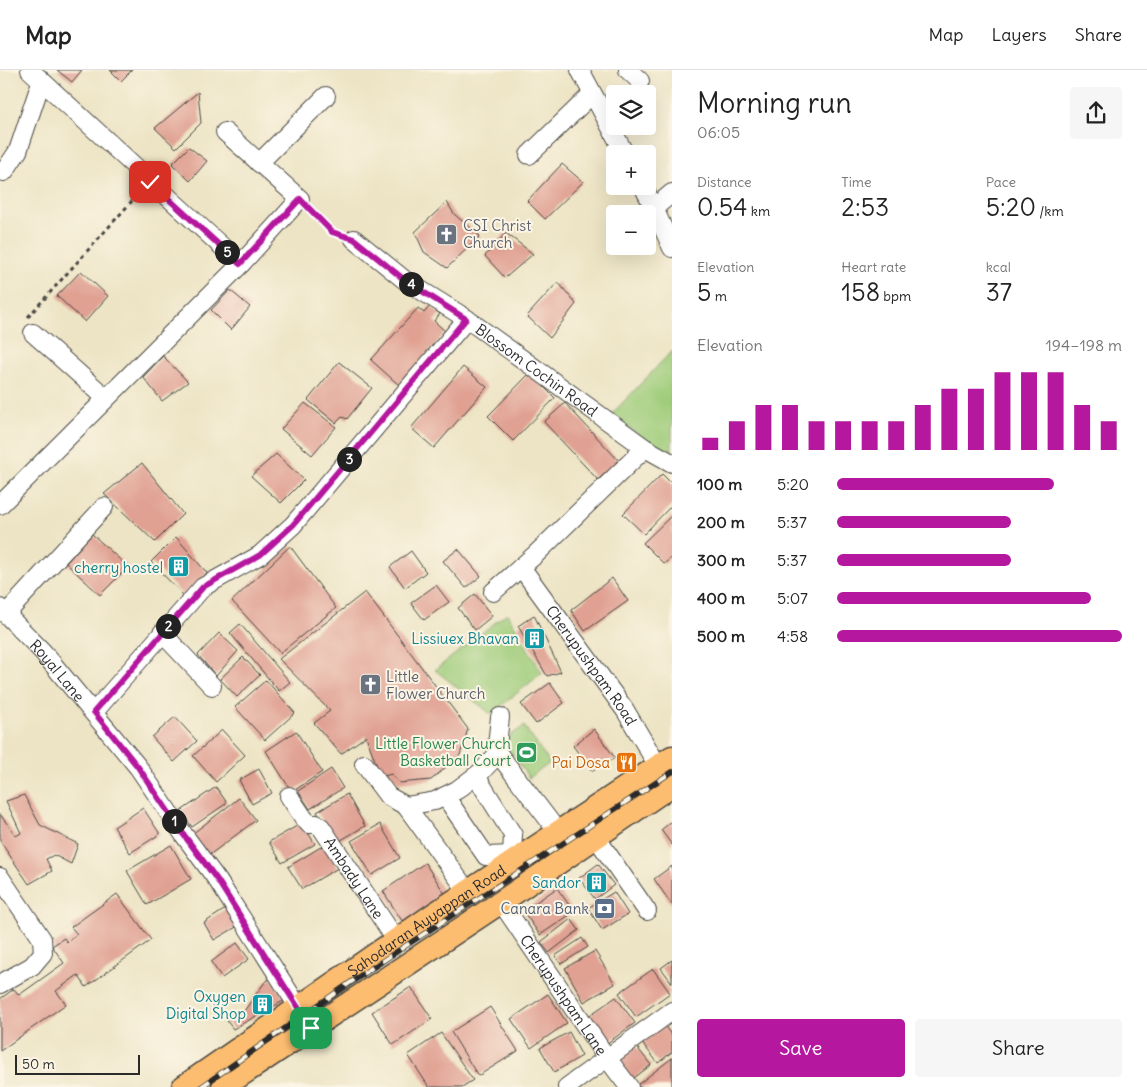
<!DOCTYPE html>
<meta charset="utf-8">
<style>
body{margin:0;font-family:Delius,sans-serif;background:#f6f6f6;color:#222;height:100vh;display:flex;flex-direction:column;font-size:19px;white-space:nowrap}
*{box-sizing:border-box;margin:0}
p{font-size:16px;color:#767676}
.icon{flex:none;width:28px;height:28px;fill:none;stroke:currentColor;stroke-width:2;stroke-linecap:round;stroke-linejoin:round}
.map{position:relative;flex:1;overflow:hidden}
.sheet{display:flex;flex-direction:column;background:#fff;width:475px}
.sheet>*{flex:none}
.tools{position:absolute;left:606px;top:15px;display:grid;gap:10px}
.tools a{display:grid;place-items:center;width:50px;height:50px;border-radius:5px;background:#fff;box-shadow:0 5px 20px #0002;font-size:25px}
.scale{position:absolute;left:15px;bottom:12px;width:125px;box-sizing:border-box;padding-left:5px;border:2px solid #2b2b2b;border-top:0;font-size:14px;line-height:18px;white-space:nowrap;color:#2b2b2b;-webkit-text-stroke:4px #fcf5e5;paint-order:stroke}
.pin{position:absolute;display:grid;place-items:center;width:42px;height:42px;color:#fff;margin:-21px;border-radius:10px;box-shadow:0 2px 8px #0006}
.km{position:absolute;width:25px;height:25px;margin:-12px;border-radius:50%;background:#222;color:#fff;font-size:14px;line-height:25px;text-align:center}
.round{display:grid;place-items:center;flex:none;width:52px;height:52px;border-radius:5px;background:#f6f6f6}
.headline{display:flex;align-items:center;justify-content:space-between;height:85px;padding:0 25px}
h1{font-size:28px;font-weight:600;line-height:38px}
.stats{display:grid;grid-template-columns:repeat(3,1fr);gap:8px;height:85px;padding:5px 25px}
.stats div{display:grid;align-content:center}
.stats b{font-size:25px;font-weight:600}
.stats small{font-size:14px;font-weight:400}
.stats p{font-size:14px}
.chart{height:140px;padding:10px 25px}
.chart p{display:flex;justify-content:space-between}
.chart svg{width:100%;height:90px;margin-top:5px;stroke:#b5179e;stroke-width:6}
.primary-button{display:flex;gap:10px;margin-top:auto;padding:10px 25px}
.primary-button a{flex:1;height:58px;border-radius:5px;background:#b5179e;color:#fff;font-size:20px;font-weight:600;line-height:58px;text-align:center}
.primary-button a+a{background:#f6f6f6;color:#222}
ul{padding:0 25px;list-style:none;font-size:16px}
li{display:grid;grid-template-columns:80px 60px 1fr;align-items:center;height:38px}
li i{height:12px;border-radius:6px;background:#b5179e}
header{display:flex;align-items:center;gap:30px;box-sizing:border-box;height:70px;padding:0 25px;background:#fff;border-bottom:1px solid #e0e0e0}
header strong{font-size:24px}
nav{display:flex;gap:28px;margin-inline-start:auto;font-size:18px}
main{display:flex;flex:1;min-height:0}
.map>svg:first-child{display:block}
.green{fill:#9fcc7a;stroke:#657c52}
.building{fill:#e0a193}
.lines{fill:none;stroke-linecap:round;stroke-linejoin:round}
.minor-casing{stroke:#484742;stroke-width:20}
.major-casing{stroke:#484742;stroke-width:25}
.path{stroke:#484742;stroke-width:3;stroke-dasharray:4 4;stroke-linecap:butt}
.minor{stroke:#fff;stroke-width:18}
.major{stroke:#fcbd6f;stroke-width:22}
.rail-casing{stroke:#2b2b2b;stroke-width:5.5}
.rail{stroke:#fcf5e5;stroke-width:4;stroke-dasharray:11;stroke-linecap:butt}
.route-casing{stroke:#fff;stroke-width:10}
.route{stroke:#b5179e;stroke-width:6}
.labels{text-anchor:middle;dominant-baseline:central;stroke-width:4;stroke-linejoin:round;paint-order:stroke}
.worship-label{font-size:15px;fill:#5b616d;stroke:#fcf5e5;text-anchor:start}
.street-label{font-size:15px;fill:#2b2b2b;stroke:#fcf5e5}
.culture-label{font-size:15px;fill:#0d838f;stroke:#fcf5e5;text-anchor:end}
.leisure-label{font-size:15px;fill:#27864d;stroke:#fcf5e5;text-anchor:end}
.food-label{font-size:15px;fill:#c56008;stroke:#fcf5e5;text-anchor:end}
.service-label{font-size:15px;fill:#4e5e75;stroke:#fcf5e5;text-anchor:end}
</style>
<header>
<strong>Map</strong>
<nav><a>Map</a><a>Layers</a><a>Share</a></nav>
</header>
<main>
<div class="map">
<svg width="672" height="1017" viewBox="0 0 672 1017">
<rect width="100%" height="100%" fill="#fcf5e5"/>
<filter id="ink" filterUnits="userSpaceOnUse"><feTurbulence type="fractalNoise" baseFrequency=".02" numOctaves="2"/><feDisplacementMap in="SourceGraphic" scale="10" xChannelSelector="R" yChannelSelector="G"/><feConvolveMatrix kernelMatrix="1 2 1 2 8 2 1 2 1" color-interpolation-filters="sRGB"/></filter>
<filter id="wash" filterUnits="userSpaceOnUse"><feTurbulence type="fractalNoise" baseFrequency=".0096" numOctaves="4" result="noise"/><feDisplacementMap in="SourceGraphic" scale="20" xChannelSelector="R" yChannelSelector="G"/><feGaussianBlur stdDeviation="1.12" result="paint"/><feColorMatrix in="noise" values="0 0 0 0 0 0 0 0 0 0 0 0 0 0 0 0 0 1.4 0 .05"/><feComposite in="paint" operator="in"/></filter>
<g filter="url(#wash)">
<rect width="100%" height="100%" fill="#ede4c5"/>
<path class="green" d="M672,281V386L610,346Z
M507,543L542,603L491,644L435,600Z
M524,656L550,693L529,708L503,671Z"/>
<g id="blocks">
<path class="building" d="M57,0H82L72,12Z
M110,0H132L121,11Z
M198,22L201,53L176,78L155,58Z
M189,77L207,91L190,111L172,94Z
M562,94L583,112L545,149L527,131Z
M447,132L454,144L480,166L447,198L424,182L415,162Z
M506,163L533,184L505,208L485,186Z
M81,201L108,226L85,252L57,226Z
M558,212L576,234L550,268L527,246Z
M230,220L250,237L231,260L211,240Z
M430,236L440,244L434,251L446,262L399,315L371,290L418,238L424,243Z
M163,286L188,312L162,331L143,307Z
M339,292L372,318L347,349L342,347L336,353L308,330Z
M463,297L487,317L434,378L411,358Z
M530,303L555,328L513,371L488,346Z
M305,333L336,357L312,385L281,359Z
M565,333L619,391L598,410L544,352Z
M276,384L304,410L281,433L251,406Z
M142,393L183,444L155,472L104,424Z
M662,404L672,414V435L644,464L623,444Z
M672,445V487L664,494L643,473Z
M92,464L128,497L100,525L66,493Z
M176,467L207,503L183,525L151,492Z
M290,476L336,538L280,583L232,531Z
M458,479L481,506L466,518L443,491Z
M411,481L426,502L405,518L390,497Z
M612,508L628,531L585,561L571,540Z
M436,515L449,532L424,550L411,533Z
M365,522L468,659L460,685L431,710L399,713L391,704L381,707L366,666L341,684L314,653L330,641L279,589Z
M475,524L492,546L475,560L458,538Z
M534,545L561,602L547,606L518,556Z
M240,554L290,612L279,621L230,563Z
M219,563L238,581L216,606L198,585Z
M243,587L260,605L237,627L220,609Z
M266,610L295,643L265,670L235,637Z
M550,613L564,633L536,654L521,634Z
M175,647L197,671L174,692L152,667Z
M594,659L615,688L592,701L573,676Z
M222,660L245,685L216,712L193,686Z
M296,661L322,702L292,722L266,681Z
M259,699L272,723L252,734L239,710Z
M331,699L343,718L310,739L298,721Z
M216,717L227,733L192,757L181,741Z
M347,724L365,756L336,773L317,742Z
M24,725L40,755L78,774L71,794L54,785L46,789L52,801L29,814L0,771V744L16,766L21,763L6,731Z
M239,728L256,750L208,786L192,764Z
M143,738L160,764L130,783L114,757Z
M672,751V775L661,760Z
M302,753L315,774L282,793L269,772Z
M380,754L400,788L372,805L351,771Z
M171,775L191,809L147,835L127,801Z
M324,775L338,798L302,819L288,797Z
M425,793L447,827L404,854L383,821Z
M598,794L614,815L595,829L579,808Z
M672,796V835L654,809Z
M557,818L574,842L540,865L523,841Z
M614,822L628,844L602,860L588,838Z
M117,824L151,870L86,917L78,905L56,921L66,934L0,981V929L14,919L19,925L64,893L52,876L64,868L67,872L77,864L71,857Z
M227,838L238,856L214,870L204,853Z
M571,849L579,860L549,883L541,872Z
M582,868L588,877L561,894L555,886Z
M237,873L249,889L222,908L211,892Z
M595,881L615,914L584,932L565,898Z
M672,890V913L661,898Z
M653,899L670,923L636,947L619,923Z
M271,908L285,930L233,959L227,951L244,941L265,912Z
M411,917L432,949L393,975L372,942Z
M548,924L567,953L531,978L511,949Z
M616,927L635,953L606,974L587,947Z
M490,937L518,981L478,1006L451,962Z
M664,955L672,966V982L658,993L642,973Z
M569,962L582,986L554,1002L540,978Z
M441,963L473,1010L462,1017H429L408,985Z
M636,976L651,995L630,1011L615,992Z
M672,988V1017H637L636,1016Z"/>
</g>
</g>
<g filter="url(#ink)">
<use href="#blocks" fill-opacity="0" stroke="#484742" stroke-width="1"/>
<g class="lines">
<defs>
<g id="minor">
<path d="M30,0L241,194"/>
<path d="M580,0L625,84"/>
<path d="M628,0L640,11"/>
<path d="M529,85L592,24"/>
<path d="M259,93L326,26"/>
<path d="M4,102L18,81L41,12"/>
<path d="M643,116L654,138L672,178"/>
<path d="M654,138L672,123"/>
<path id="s1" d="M354,169L406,211L467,249L645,378L672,393"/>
<path d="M33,263L106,328"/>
<path d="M0,435L241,194L300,129L225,62"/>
<path id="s2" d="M521,497L625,640L658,696"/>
<path d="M493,522L536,484L645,378"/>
<path id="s3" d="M0,538L42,581L138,697L184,765L218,811L299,938"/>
<path d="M6,544L104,437"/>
<path d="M162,563L212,616"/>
<path d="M94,642L203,517L260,485L293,455L467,249"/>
<path d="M497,682L558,762"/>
<path d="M364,694L388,726L406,736L468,822"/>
<path d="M476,706L513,765L512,785"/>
<path id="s4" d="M289,726L303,747L309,754H316L321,757L396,870"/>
<path d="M445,726L486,786L512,785L515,790"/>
<path d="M406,736L435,731L457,720L481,702L496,686L500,647"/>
<path d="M596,767L647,841"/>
<path d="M0,807L42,869L43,883L32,896L0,914"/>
<path id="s5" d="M501,832L607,988L629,1017"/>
<path d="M567,1017L672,941"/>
</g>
<g id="major">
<path id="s6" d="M183,1017L431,846L672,687"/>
<path d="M223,1017L501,832L672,715"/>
</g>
</defs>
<use href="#minor" class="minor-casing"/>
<use href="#major" class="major-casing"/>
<path class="path" d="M311,140L332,162L340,164
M28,247L141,121"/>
<use href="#minor" class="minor"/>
<use href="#major" class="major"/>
<defs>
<path id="rail" d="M201,1017L364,903L672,702"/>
</defs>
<use href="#rail" class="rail-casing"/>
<use href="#rail" class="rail"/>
</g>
</g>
<g class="lines" filter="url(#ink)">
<defs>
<path id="route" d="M150,112L240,194L300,129L332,162L354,169L406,211L466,249L293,455L260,485L203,517L94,642L138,697L184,765L218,811L311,958"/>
</defs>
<use href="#route" class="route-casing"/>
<use href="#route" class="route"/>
</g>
<defs>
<symbol id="church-square" viewBox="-11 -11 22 22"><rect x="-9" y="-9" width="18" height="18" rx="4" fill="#6b7280" stroke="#fcf5e5"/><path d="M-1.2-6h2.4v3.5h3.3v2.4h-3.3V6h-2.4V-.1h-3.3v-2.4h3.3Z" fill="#fff"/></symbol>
<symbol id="building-square" viewBox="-11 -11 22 22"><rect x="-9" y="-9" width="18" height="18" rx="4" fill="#0f9aa8" stroke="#fcf5e5"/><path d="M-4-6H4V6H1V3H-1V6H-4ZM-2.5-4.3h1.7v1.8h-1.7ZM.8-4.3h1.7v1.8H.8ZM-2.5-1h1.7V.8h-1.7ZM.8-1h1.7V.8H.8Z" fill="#fff"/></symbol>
<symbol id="stadium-square" viewBox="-11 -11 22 22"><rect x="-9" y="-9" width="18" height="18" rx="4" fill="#2e9e5b" stroke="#fcf5e5"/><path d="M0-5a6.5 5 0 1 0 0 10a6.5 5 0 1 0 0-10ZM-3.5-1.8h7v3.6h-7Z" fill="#fff"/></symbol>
<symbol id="restaurant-square" viewBox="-11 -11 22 22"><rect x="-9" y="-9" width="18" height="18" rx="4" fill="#e8710a" stroke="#fcf5e5"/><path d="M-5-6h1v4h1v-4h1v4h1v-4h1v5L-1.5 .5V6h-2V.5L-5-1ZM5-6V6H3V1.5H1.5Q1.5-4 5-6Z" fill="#fff"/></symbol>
<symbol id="bank-square" viewBox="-11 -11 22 22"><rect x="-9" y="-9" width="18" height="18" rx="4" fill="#5c6f8a" stroke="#fcf5e5"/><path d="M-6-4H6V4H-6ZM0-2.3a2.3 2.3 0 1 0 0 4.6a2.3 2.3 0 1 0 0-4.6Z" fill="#fff"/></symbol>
</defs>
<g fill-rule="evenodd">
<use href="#church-square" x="434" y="152" width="25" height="25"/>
<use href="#building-square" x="166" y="484" width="25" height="25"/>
<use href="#building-square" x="522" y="556" width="25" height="25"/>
<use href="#church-square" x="358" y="602" width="25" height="25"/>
<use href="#stadium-square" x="514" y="670" width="25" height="25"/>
<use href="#restaurant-square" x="614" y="680" width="25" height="25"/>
<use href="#building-square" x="584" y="800" width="25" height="25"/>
<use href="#bank-square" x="592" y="826" width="25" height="25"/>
<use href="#building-square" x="250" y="922" width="25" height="25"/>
</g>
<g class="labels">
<g class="worship-label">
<text x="463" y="155">CSI Christ<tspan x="463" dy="17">Church</tspan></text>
<text x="386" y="606">Little<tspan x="386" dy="17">Flower Church</tspan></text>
</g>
<g class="street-label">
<text stroke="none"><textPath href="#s1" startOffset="225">Blossom Cochin Road</textPath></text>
<text stroke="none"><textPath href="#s2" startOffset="121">Cherupushpam Road</textPath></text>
<text stroke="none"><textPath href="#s3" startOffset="85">Royal Lane</textPath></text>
<text stroke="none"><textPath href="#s4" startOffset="108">Ambady Lane</textPath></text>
<text stroke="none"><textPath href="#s6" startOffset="295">Sahodaran Ayyappan Road</textPath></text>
<text stroke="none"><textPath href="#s5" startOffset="112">Cherupushpam Lane</textPath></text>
</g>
<g class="culture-label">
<text x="163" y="497">cherry hostel</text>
<text x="519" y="568">Lissiuex Bhavan</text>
<text x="581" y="812">Sandor</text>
<text x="246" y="926">Oxygen<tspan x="246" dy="17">Digital Shop</tspan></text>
</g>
<g class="leisure-label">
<text x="511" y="673">Little Flower Church<tspan x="511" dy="17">Basketball Court</tspan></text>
</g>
<g class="food-label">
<text x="610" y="692">Pai Dosa</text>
</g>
<g class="service-label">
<text x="589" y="838">Canara Bank</text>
</g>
</g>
</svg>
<div class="tools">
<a><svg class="icon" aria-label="layers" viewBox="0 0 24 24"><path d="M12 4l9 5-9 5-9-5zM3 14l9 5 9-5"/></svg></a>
<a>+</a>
<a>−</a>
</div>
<div class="scale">50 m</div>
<div class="pin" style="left:311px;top:958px;background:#1e9e55"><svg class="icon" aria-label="arrive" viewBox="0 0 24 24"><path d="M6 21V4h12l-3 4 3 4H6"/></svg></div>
<div class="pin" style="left:150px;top:112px;background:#d93025"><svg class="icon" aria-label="check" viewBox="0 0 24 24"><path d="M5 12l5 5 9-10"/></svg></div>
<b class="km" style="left:174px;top:751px">1</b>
<b class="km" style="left:168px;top:556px">2</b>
<b class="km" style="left:349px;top:389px">3</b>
<b class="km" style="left:411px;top:214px">4</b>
<b class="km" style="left:227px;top:182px">5</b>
</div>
<section class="sheet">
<div class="headline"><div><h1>Morning run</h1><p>06:05</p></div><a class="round"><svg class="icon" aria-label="share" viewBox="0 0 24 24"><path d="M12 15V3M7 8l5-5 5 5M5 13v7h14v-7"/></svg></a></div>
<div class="stats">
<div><p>Distance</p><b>0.54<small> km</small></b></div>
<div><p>Time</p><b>2:53</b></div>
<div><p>Pace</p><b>5:20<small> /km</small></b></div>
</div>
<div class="stats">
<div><p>Elevation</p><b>5<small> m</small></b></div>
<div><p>Heart rate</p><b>158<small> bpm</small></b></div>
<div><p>kcal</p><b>37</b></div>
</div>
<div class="chart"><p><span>Elevation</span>194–198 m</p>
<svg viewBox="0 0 160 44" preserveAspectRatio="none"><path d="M5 44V38M15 44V30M25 44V22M35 44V22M45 44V30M55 44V30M65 44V30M75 44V30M85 44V22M95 44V14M105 44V14M115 44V6M125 44V6M135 44V6M145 44V22M155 44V30"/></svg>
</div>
<ul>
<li><b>100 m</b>5:20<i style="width:76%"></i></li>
<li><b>200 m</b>5:37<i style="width:61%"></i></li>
<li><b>300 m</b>5:37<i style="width:61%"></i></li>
<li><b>400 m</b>5:07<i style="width:89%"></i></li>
<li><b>500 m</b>4:58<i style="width:100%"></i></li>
</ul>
<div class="primary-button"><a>Save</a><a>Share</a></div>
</section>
</main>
